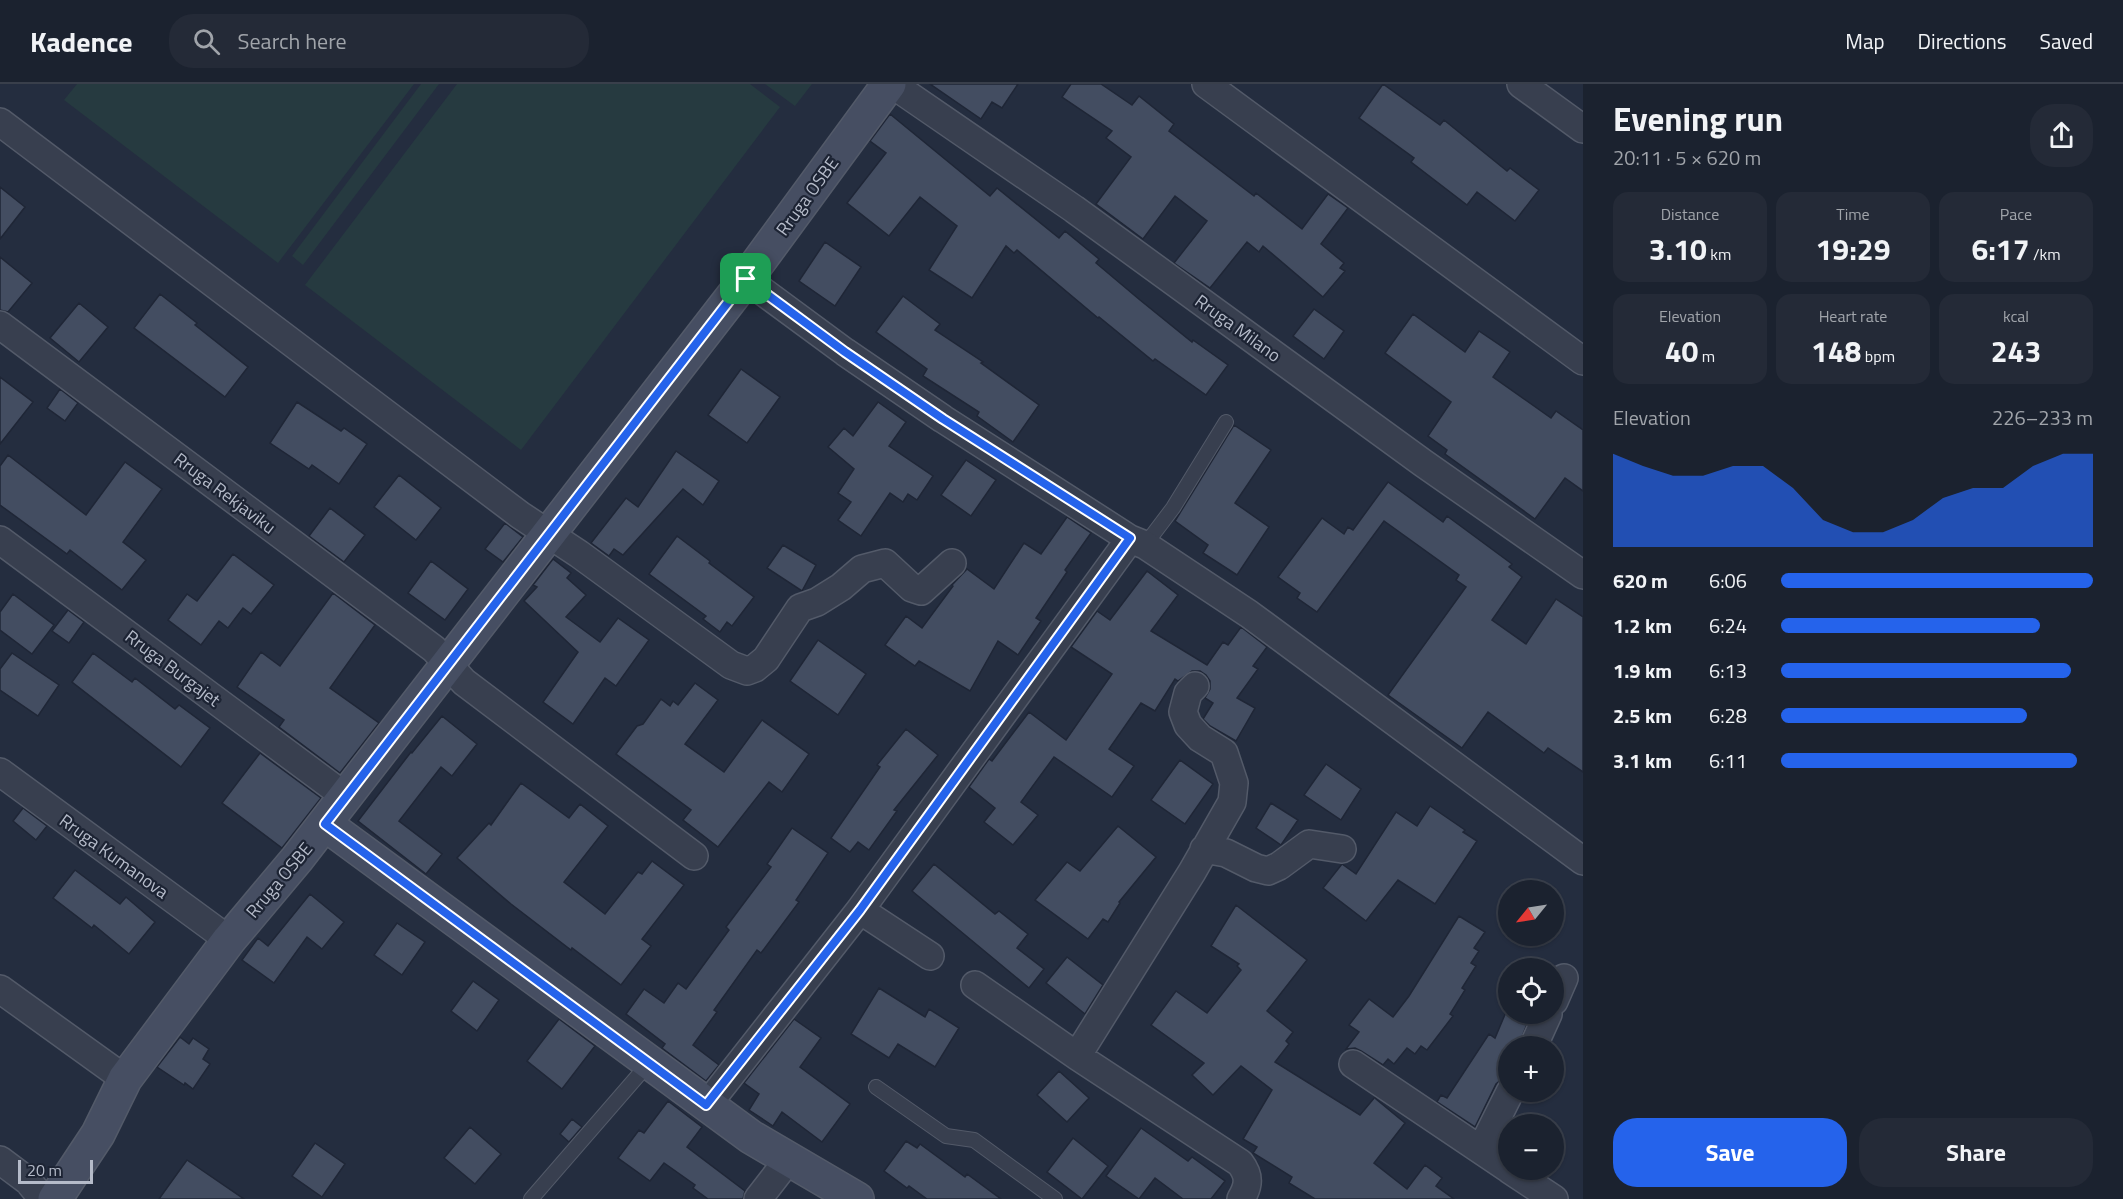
<!DOCTYPE html>
<meta charset="utf-8">
<style>
body{margin:0;font-family:"Titillium Web",sans-serif;background:#242a37;color:#f1f3f6;height:100vh;display:flex;flex-direction:column;font-size:22px;white-space:nowrap}
*{box-sizing:border-box;margin:0}
p{font-size:20px;color:#a0a4aa}
.icon{flex:none;width:33px;height:33px;fill:none;stroke:currentColor;stroke-width:2;stroke-linecap:round;stroke-linejoin:round}
.map{position:relative;flex:1;overflow:hidden}
.side{display:flex;flex-direction:column;background:#1b222f;width:540px}
.side>*{flex:none}
.needle{width:39px;rotate:240deg}
.buttons{position:absolute;left:1498px;top:796px;display:grid;gap:12px}
.buttons a{display:grid;place-items:center;width:66px;height:66px;border-radius:50%;background:#1b222f;box-shadow:0 2px 4px #0004,0 0 0 2px #393f4b;font-size:30px}
.scale{position:absolute;left:18px;bottom:15px;width:75px;box-sizing:border-box;padding-left:6px;border:3px solid #b5bbc9;border-top:0;font-size:16px;line-height:21px;white-space:nowrap;color:#b5bbc9;-webkit-text-stroke:4px #1d2434;paint-order:stroke}
.pin{position:absolute;display:grid;place-items:center;width:51px;height:51px;color:#fff;margin:-26px;border-radius:12px;box-shadow:0 3px 9px #0006}
.round{display:grid;place-items:center;flex:none;width:63px;height:63px;border-radius:24px;background:#242a37}
.summary{display:flex;align-items:center;justify-content:space-between;height:102px;padding:0 30px}
h1{font-size:33px;font-weight:700;line-height:45px}
.metrics{display:grid;grid-template-columns:repeat(3,1fr);gap:9px;height:102px;padding:6px 30px}
.metrics div{display:grid;align-content:center;border-radius:15px;background:#242a37;text-align:center}
.metrics b{font-size:30px;font-weight:700}
.metrics small{font-size:16px;font-weight:400}
.metrics p{font-size:16px}
.chart{height:168px;padding:12px 30px}
.chart p{display:flex;justify-content:space-between}
.chart svg{width:100%;height:108px;margin-top:6px;fill:#2563eb;opacity:.7}
.primary-button{display:flex;gap:12px;margin-top:auto;padding:12px 30px}
.primary-button a{flex:1;height:69px;border-radius:24px;background:#2563eb;color:#fff;font-size:24px;font-weight:700;line-height:69px;text-align:center}
.primary-button a+a{background:#242a37;color:#f1f3f6}
ul{padding:0 30px;list-style:none;font-size:20px}
li{display:grid;grid-template-columns:96px 72px 1fr;align-items:center;height:45px}
li i{height:15px;border-radius:8px;background:#2563eb}
header{display:flex;align-items:center;gap:36px;box-sizing:border-box;height:84px;padding:0 30px;background:#1b222f;border-bottom:2px solid #393f4b}
header strong{font-size:28px}
nav{display:flex;gap:33px;margin-inline-start:auto;font-size:21px}
.search{width:420px;height:54px;background:#242a37;display:flex;align-items:center;gap:15px;box-sizing:border-box;padding:0 21px;border-radius:24px;color:#a0a4aa;font-size:22px}
main{display:flex;flex:1;min-height:0}
.map>svg:first-child{display:block}
.green{fill:#263a40}
.building{fill:#434d61;stroke:#1f2636;stroke-width:1.5}
.lines{fill:none;stroke-linecap:round;stroke-linejoin:round}
.lane-casing{stroke:#535a69;stroke-width:16}
.street-casing{stroke:#535a69;stroke-width:30}
.secondary-casing{stroke:#535a69;stroke-width:36}
.lane{stroke:#383f4f;stroke-width:14}
.street{stroke:#383f4f;stroke-width:27}
.secondary{stroke:#464e62;stroke-width:33}
.route-casing{stroke:#fff;stroke-width:12}
.route{stroke:#2563eb;stroke-width:8}
.labels{text-anchor:middle;dominant-baseline:central;stroke-width:4.5;stroke-linejoin:round;paint-order:stroke}
.street-label{font-size:18px;fill:#b5bbc9;stroke:#1d2434}
</style>
<header>
<strong>Kadence</strong>
<div class="search"><svg class="icon" aria-label="search" viewBox="0 0 24 24"><circle cx="10" cy="10" r="6"/><path d="M15 15l6 6"/></svg>Search here</div>
<nav><a>Map</a><a>Directions</a><a>Saved</a></nav>
</header>
<main>
<div class="map">
<svg width="1583" height="1115" viewBox="0 0 1583 1115">
<rect width="100%" height="100%" fill="#242d3f"/>
<path class="green" d="M77,0H414L278,179L64,16Z
M421,0H439L303,181L292,172Z
M457,0H750L780,23L521,366L305,201Z
M765,0H812L795,22Z"/>
<path class="building" d="M930,0H1018L1002,24L992,18L981,35Z
M1071,0H1101L1132,21L1139,12L1174,40L1169,47L1254,112L1256,109L1302,145L1328,110L1348,124L1321,160L1344,179L1340,184L1345,187L1323,213L1263,162L1259,168L1247,158L1210,204L1174,179L1207,137L1175,112L1143,155L1096,120L1131,73L1106,54L1112,47L1062,13Z
M1383,0L1440,41L1444,36L1507,87L1510,84L1539,106L1515,137L1477,108L1467,121L1411,78L1414,74L1359,34Z
M890,30L990,112L997,104L1059,154L1065,147L1099,175L1096,179L1140,216L1192,258L1193,256L1228,281L1206,311L1155,275L1153,277L1099,233L1098,234L1017,166L1014,169L1006,162L972,214L929,186L957,142L920,113L889,152L847,119L886,69L870,57Z
M0,103L25,123L0,155Z
M825,158L861,183L835,222L799,197Z
M0,173L32,199L8,228L0,226Z
M160,210L197,239L195,241L248,283L225,313L134,244Z
M903,212L940,240L935,246L983,278L981,279L1039,321L1013,358L977,332L979,328L923,292L927,285L876,248Z
M79,219L108,243L79,278L50,254Z
M1314,225L1344,247L1324,275L1293,252Z
M1413,230L1465,268L1479,247L1510,268L1493,293L1551,334L1556,327L1583,346V407L1565,394L1535,435L1445,370L1447,366L1428,352L1451,318L1385,269Z
M741,285L780,313L747,359L708,331Z
M0,293L33,318L0,360Z
M60,305L78,319L65,337L47,324Z
M297,318L341,347L344,344L367,360L339,400L312,381L309,385L270,359Z
M878,318L906,338L889,362L933,392L917,416L908,410L903,418L890,409L861,452L838,436L851,418L838,409L854,385L828,363L844,344L853,352Z
M1234,341L1271,366L1235,419L1269,443L1237,491L1203,469L1208,461L1175,437Z
M676,367L719,397L703,421L683,405L623,471L614,465L609,472L591,459L626,414L638,423Z
M8,371L86,431L125,378L162,405L123,458L146,476L122,506L70,466L67,470L0,421V382Z
M966,376L996,396L971,432L941,411Z
M399,391L441,424L416,456L374,423Z
M1388,398L1443,438L1447,432L1512,480L1509,483L1522,493L1492,536L1526,560L1556,515L1583,533V688L1548,664L1544,669L1488,628L1462,664L1388,611L1466,503L1456,496L1459,491L1384,437L1317,528L1297,514L1300,509L1278,493L1322,434L1344,450L1348,443L1353,446Z
M330,424L365,451L344,478L309,452Z
M1067,433L1091,449L1065,486L1067,488L1036,534L1041,537L1018,571L998,557L970,607L919,577L915,582L885,561L906,532L922,544L953,502L952,501L967,485L994,505L1024,459L1041,470Z
M505,439L523,453L503,478L485,465Z
M677,452L710,477L709,479L754,513L732,542L727,538L720,548L703,535L706,532L649,490Z
M783,461L816,481L802,507L767,484Z
M233,470L274,501L251,530L243,524L228,544L219,537L201,561L168,536L187,510L197,517Z
M553,475L571,489L567,494L586,511L566,533L600,558L618,534L649,556L616,602L605,594L573,640L543,618L578,568L524,517L537,503L533,501Z
M431,477L468,505L445,536L408,509Z
M1147,487L1178,511L1151,547L1207,581L1223,558L1228,561L1241,543L1267,563L1253,582L1258,585L1237,614L1255,624L1236,657L1210,642L1203,635L1213,619L1205,614L1210,605V597L1206,591L1200,587H1192L1178,597L1175,595L1155,627L1141,619L1109,665L1134,682L1112,713L1054,673L1021,718L1038,731L1013,761L984,738L995,724L969,703L989,675L992,677L1029,628L1066,656L1112,590L1071,563L1097,527L1110,536Z
M333,509L375,541L330,604L379,639L340,689L279,643L284,636L237,603L261,568L280,582Z
M13,510L54,541L32,570L0,546V528Z
M68,526L84,538L69,559L52,547Z
M818,556L866,590L838,631L790,597Z
M12,569L59,601L38,632L0,606V585Z
M93,569L132,598L135,594L175,625L179,621L210,644L181,683L72,598Z
M695,599L718,616L685,660L724,688L762,636L809,670L782,708L769,698L718,763L683,736L691,726L616,670L637,642L643,640L661,615L670,622L673,617L678,621Z
M442,632L477,660L452,692L441,683L399,737L442,770L426,790L358,737L411,668L412,669Z
M906,645L938,671L894,726L897,727L869,766L858,758L850,768L831,754L880,683L877,681Z
M260,669L321,714L282,764L222,719Z
M1180,676L1213,700L1185,740L1151,716Z
M1326,680L1361,705L1341,736L1304,711Z
M521,699L569,734L580,720L608,742L564,798L605,830L638,788L642,790L652,777L684,801L642,855L651,862L621,901L572,864L571,866L511,820L457,774L489,739L491,741Z
M1271,719L1298,736L1281,761L1256,744Z
M1430,722L1465,746L1463,748L1477,757L1435,820L1398,796L1366,837L1323,804L1342,780L1356,790L1396,728L1417,742Z
M23,724L47,742L36,756L13,737Z
M1118,742L1156,773L1119,818L1120,819L1108,838L1103,835L1088,855L1035,816L1067,778L1080,787Z
M792,744L828,769L796,816L799,818L761,869L757,866L714,926L717,928L693,961L719,981L706,997L662,964L665,960L626,930L644,905L664,919L678,899L686,905L729,846L726,843L771,783L767,780Z
M934,780L995,830L999,827L1028,850L1017,864L1044,885L1029,904L912,807Z
M75,786L120,820L126,813L155,838L129,870L94,841L92,844L53,814Z
M310,810L344,838L322,865L307,853L274,899L242,876L258,854L268,862Z
M1236,821L1307,876L1267,927L1293,948L1286,957L1289,960L1275,978L1360,1031L1375,1013L1376,1015L1405,1039L1374,1079L1407,1105L1425,1081L1442,1094L1436,1102L1454,1115H1315L1289,1099L1292,1093L1253,1069L1257,1063L1243,1055L1272,1006L1241,982L1213,1011L1192,991L1204,979L1151,941L1176,907L1207,929L1241,886L1237,882L1239,880L1211,862Z
M1459,832L1485,848L1474,864L1479,867L1471,879L1476,882L1462,904L1465,906L1450,930L1453,932L1427,966L1421,962L1415,970L1407,964L1394,980L1388,975L1383,981L1361,967L1355,964L1346,965L1359,948L1349,941L1369,915L1393,933L1409,912Z
M397,839L425,858L402,891L374,871Z
M1067,873L1103,901L1085,930L1046,899Z
M473,897L499,916L477,947L451,927Z
M879,904L925,933L929,925L959,944L935,983L898,960L889,974L851,950Z
M1509,921V930H1531L1518,963H1509V992L1502,995L1496,1000L1475,1043L1437,1018L1441,1011L1447,1014L1489,950L1495,954Z
M559,935L595,962L562,1005L527,977Z
M794,935L821,954L800,983L850,1020L822,1058L782,1028L773,1042L749,1026L759,1010L744,999Z
M180,953L189,960L193,954L209,965L203,975L210,980L193,1005L185,999L184,1001L157,983Z
M1059,987L1089,1014L1067,1038L1037,1011Z
M668,1017L702,1043L687,1063L745,1107L743,1115H708L693,1104L695,1101L664,1079L650,1097L618,1074L639,1046L644,1049Z
M572,1035L582,1043L569,1058L560,1050Z
M470,1043L501,1070L475,1100L444,1074Z
M1141,1044L1188,1077L1192,1073L1225,1097L1211,1115H1183L1155,1094L1139,1115L1106,1092Z
M1073,1054L1108,1082L1082,1115L1047,1088Z
M906,1057L917,1064L920,1060L965,1093L967,1090L1001,1115H927L909,1102L907,1104L884,1087Z
M315,1059L345,1080L322,1113L292,1092Z
M187,1076L244,1115H159Z"/>
<g class="lines">
<defs>
<path id="lane" d="M1145,461L1173,424L1226,338
M876,1003L946,1052L974,1056L1055,1115
M531,1115L649,979"/>
<path id="street" d="M892,0L1074,125L1423,379L1583,491
M1206,0L1583,277
M1521,0L1583,45
M0,38L520,431L579,470L731,581L747,587L755,584L766,575L800,524L817,518L841,503L862,485L885,479L912,504L921,507L952,479
M746,195L845,268L943,335L1130,455L1145,461L1249,530L1583,777
M0,241L434,565L464,598L694,772
M0,456L346,713
M0,688L229,856
M1204,765L1226,769L1256,784L1268,787L1279,782L1309,760L1342,765
M860,826L930,872
M975,901L1077,972L1240,1079C1250,1092 1249,1101 1241,1115
M0,905L125,995
M1554,917L1564,894
M1533,963L1548,930
M1077,972L1192,788L1232,718L1234,699L1224,669L1200,654L1188,641L1183,628L1188,609L1195,602
M1353,980L1509,1085
M707,1021L860,826L1130,455
M1481,1066L1510,1008
M0,1076L28,1097L43,1115
M1510,1086L1554,1115
M758,1115L789,1075"/>
<path id="secondary" d="M325,740L751,1053L857,1115
M55,1115L98,1050L125,995L229,856L297,775L746,195L889,0"/>
</defs>
<use href="#lane" class="lane-casing"/>
<use href="#street" class="street-casing"/>
<use href="#secondary" class="secondary-casing"/>
<use href="#lane" class="lane"/>
<use href="#street" class="street"/>
<use href="#secondary" class="secondary"/>
</g>
<g class="lines">
<defs>
<path id="route" d="M746,195L845,268L943,335L1130,454L860,826L706,1021L325,740Z"/>
</defs>
<use href="#route" class="route-casing"/>
<use href="#route" class="route"/>
</g>
<g class="labels">
<g class="street-label">
<text transform="translate(807 112) rotate(-54)">Rruga OSBE</text>
<text transform="translate(1238 244) rotate(36)">Rruga Milano</text>
<text transform="translate(225 409) rotate(37)">Rruga Rekjaviku</text>
<text transform="translate(173 584) rotate(37)">Rruga Burgajet</text>
<text transform="translate(114 772) rotate(36)">Rruga Kumanova</text>
<text transform="translate(279 796) rotate(-50)">Rruga OSBE</text>
</g>
</g>
</svg>
<div class="buttons">
<a><svg class="needle" viewBox="-14 -14 28 28"><path d="M0-13l5 13h-10z" fill="#e53935"/><path d="M0 13l5-13h-10z" fill="#a0a4aa"/></svg></a>
<a><svg class="icon" aria-label="locate" viewBox="0 0 24 24"><circle cx="12" cy="12" r="6"/><path d="M12 2v4M12 18v4M2 12h4M18 12h4"/></svg></a>
<a>+</a>
<a>−</a>
</div>
<div class="scale">20 m</div>
<div class="pin" style="left:746px;top:195px;background:#1e9e55"><svg class="icon" aria-label="arrive" viewBox="0 0 24 24"><path d="M6 21V4h12l-3 4 3 4H6"/></svg></div>
</div>
<section class="side">
<div class="summary"><div><h1>Evening run</h1><p>20:11 · 5 × 620 m</p></div><a class="round"><svg class="icon" aria-label="share" viewBox="0 0 24 24"><path d="M12 15V3M7 8l5-5 5 5M5 13v7h14v-7"/></svg></a></div>
<div class="metrics">
<div><p>Distance</p><b>3.10<small> km</small></b></div>
<div><p>Time</p><b>19:29</b></div>
<div><p>Pace</p><b>6:17<small> /km</small></b></div>
</div>
<div class="metrics">
<div><p>Elevation</p><b>40<small> m</small></b></div>
<div><p>Heart rate</p><b>148<small> bpm</small></b></div>
<div><p>kcal</p><b>243</b></div>
</div>
<div class="chart"><p><span>Elevation</span>226–233 m</p>
<svg viewBox="0 0 160 44" preserveAspectRatio="none"><path d="M0 44V6L10 11L20 15L30 15L40 11L50 11L60 20L70 33L80 38L90 38L100 33L110 24L120 20L130 20L140 11L150 6L160 6V44z"/></svg>
</div>
<ul>
<li><b>620 m</b>6:06<i style="width:100%"></i></li>
<li><b>1.2 km</b>6:24<i style="width:83%"></i></li>
<li><b>1.9 km</b>6:13<i style="width:93%"></i></li>
<li><b>2.5 km</b>6:28<i style="width:79%"></i></li>
<li><b>3.1 km</b>6:11<i style="width:95%"></i></li>
</ul>
<div class="primary-button"><a>Save</a><a>Share</a></div>
</section>
</main>
